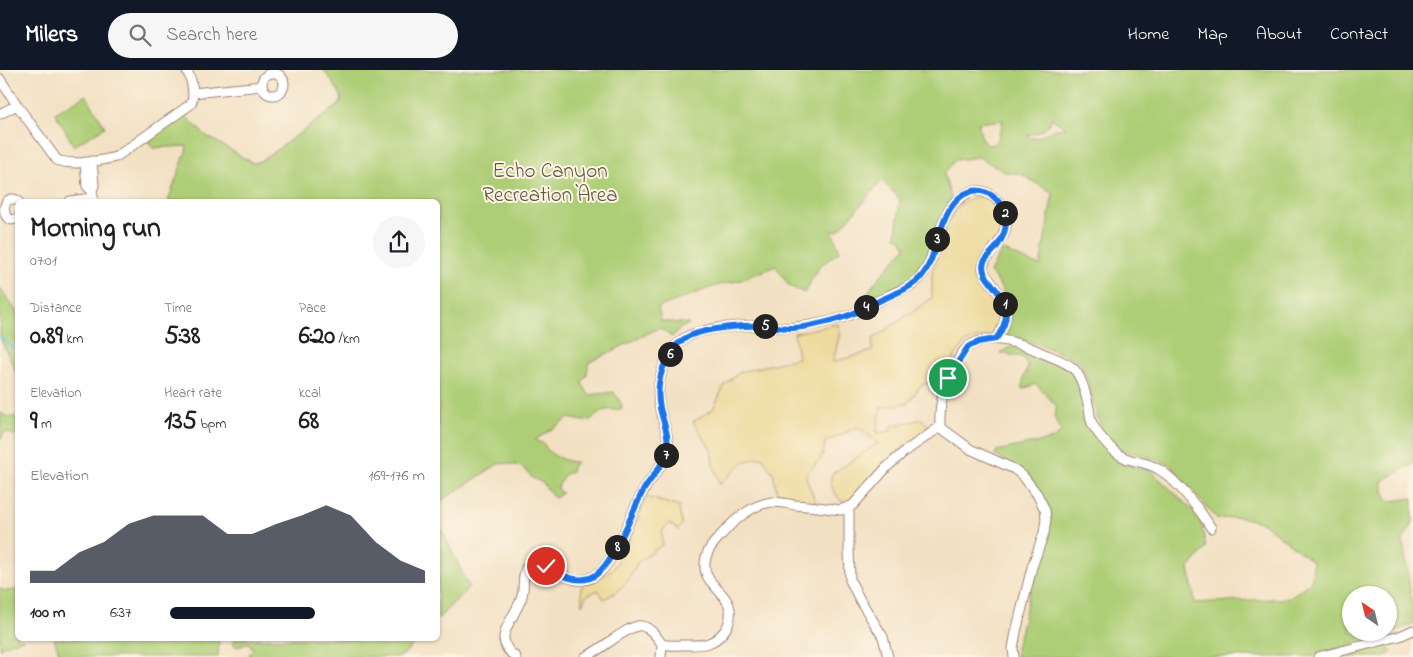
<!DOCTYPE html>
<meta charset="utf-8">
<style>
body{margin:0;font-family:"Indie Flower",sans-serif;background:#f6f6f6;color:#202124;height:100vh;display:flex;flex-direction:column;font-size:19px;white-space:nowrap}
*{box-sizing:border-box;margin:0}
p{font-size:16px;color:#757577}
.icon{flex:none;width:28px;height:28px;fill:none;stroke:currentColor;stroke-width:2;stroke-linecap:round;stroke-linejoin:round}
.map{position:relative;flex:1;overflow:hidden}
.drawer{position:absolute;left:15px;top:129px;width:425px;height:442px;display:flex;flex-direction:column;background:#fff;border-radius:8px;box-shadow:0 1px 4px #0004}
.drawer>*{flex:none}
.needle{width:32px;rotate:325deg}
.fabs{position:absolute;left:1342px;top:516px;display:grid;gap:10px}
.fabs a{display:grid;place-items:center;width:55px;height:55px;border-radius:50%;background:#fff;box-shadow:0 1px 4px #0004;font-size:25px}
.pin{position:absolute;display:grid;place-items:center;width:42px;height:42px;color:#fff;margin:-21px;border:2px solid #fff;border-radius:50%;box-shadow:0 1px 5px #0007}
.km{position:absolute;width:25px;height:25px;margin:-12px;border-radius:50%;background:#222;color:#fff;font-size:14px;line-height:25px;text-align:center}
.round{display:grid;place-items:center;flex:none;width:52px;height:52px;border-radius:26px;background:#f6f6f6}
.headline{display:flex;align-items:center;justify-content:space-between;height:85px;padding:0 15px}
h1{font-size:28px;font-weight:700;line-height:38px}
.figures{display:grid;grid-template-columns:repeat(3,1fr);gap:8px;height:85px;padding:5px 15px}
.figures div{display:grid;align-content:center}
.figures b{font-size:25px;font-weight:700}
.figures small{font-size:14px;font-weight:400}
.figures p{font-size:14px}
.chart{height:140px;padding:10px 15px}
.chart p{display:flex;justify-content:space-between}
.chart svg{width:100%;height:90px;margin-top:5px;fill:#111827;opacity:.7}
ul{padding:0 15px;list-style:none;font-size:16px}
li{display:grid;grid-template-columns:80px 60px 1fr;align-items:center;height:38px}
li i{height:12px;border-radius:6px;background:#111827}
header{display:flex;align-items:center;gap:30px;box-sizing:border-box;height:70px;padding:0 25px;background:#111827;color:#fff}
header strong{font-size:24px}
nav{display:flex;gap:28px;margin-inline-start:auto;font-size:18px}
.search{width:350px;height:45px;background:#f6f6f6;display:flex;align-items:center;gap:12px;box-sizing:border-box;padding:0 18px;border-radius:28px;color:#757577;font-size:19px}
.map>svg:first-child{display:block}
.green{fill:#adce76;stroke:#7c7650;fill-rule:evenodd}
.sand{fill:#eeda9e;stroke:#9c7c64}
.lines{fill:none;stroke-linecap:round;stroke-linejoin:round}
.stream{stroke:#60c2de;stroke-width:2}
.minor-casing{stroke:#9e8076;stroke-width:11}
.minor{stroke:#fff;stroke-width:9}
.route-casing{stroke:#fff;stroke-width:10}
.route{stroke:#1a73e8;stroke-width:6}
.labels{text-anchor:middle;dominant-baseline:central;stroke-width:4;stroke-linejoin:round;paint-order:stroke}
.park-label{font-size:21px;fill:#685442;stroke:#fcf5e5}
</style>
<header>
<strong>Milers</strong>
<div class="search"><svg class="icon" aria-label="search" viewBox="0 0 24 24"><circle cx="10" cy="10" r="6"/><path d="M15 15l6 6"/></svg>Search here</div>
<nav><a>Home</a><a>Map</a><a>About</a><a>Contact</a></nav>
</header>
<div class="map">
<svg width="1413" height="587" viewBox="0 0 1413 587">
<rect width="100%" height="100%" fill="#fcf5e5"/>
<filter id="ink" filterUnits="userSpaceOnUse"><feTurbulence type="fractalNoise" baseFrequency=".02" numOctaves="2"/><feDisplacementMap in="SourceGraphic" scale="10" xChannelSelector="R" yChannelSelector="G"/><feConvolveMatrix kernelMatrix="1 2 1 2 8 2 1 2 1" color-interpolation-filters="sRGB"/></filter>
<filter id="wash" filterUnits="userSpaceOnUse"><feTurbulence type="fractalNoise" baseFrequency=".0096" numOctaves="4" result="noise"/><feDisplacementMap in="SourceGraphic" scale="20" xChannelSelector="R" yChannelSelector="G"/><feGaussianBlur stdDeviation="1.12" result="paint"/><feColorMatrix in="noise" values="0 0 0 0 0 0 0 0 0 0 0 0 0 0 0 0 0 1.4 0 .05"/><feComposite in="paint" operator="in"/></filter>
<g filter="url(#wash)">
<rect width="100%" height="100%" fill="#f2e0c2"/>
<path class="green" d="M324,0H1413V394L1382,411L1386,428L1391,431L1413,428V453L1403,470L1413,540V554C1378,568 1343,579 1306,587H1017L1016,578L1023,552L1036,492L1045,473L1050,454V439L1021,401L995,385L996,381L1054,369L1061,361L1054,347L1057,337L1036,314L1023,319V309L1028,297L1022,287L1000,283L1008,278L1020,276L1069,299L1081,316L1088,356L1124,395L1149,399L1200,447L1206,478L1189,498L1195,533L1289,528L1312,511L1313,492L1263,453L1240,447L1217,449L1169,394L1144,386L1121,380L1105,367L1094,338L1089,314L1080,291L1040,275L1007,266L1011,239L998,212L990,202L1002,180L1040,196L1053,123L1021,104L1005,102L979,87L955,90L944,104L952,131L935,165L919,204L858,238L875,212L906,177L901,169L896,167L900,129L882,111L838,161H832L840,181L820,196L804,223L789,216L776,196L741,210L712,217L662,236L658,238L661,251L689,254L681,258L672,267L659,258L588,293C588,302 587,307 582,313L589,325L614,322L622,335V338C616,341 612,339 606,340C598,342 593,351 585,351C580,351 574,349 569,348L535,370L544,374C548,385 565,392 577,392L572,397L571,403H566C563,409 560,411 558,417L559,421L562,423L556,428L552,426L543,413L532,408C526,396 511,392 498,394L438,433V131H168L186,82L187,76L153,78L148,71L184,44L205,65L253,93L261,91L339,35L342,29L339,22ZM1051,48L1066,58L1056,59L1038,67L1030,68L1028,66L1029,64C1039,64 1049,58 1051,48ZM1003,50L998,69L995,74L987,75L982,70L978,53ZM1351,525H1389V562H1351Z
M86,25L105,57L74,76L55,43Z
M0,218L17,242V304L0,268Z
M0,343L8,347H17V366L6,362L3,364L2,368H0Z
M438,452L469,517L438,549Z
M0,518L4,521L16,520L17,518L18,569H23L3,576L0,579Z
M54,569H219L218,586V587H61Z
M234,569H418L401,587H248L253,579L249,573L238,577L234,575Z
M1386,574L1392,582L1383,587H1333Z"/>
<path class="sand" d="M976,127C979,128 984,127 987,129C1001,136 1004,157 997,170C992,180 983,186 975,193L976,202L994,222L1003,239L1002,254L996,262L986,267L978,268L965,273L955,286L940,316L926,313L920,316L908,333L881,337L877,363L890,361L892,356L922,349L929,356L928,360L891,386L850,430L842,432C835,423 828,416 832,404L878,373L858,357L825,372L823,384L819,391L809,401L806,408L816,433L812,434L778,427L773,403L762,387L743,392L720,415L713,394L711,379L693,352L713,339L725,314L740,302L798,288L794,263L838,254L840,262L833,292L872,281L873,269L932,228V203L947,153L958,137L965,131Z
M646,427L680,437L679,440L682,454L678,460L669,453L662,462V475L637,493L628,511L615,523L604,529L598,520L586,526L582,535L581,517C592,512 603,507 612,499C623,489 641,443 646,427Z"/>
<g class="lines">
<path class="stream" d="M0,267L18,282"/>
</g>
</g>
<g filter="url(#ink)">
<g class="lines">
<defs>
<path id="minor" d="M262 14a11 11 0 1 1 22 0a11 11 0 1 1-22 0Z
M0,9L17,35L57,90C72,96 100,91 116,87L191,34C195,25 192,8 186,0
M193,23L262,16
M0,44L17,35
M92,91L94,115L92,121L94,131
M85,92L87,116L92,121
M70,131L93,128
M18,148C0,158 0,120 18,131
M849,438V479L850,510L860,530L883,567L888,587
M662,574C669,576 674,575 681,575C700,575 713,577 725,560C730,553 731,547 730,539C727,522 705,514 705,497C704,482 713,474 722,464C734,450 753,434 772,432C780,432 788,434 795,435C810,436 826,438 841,440L853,435L887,397L904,382L940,357
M516,587C488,568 517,547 522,526C525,515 521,506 527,496C528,495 535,493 535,493C557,494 568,519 593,507C615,496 631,441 644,420C650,409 664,394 667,383C671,369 663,353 660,339C655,317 662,286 681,271C695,258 738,255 757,256C771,256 784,259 797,257C813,255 838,250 853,244C865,238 877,232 888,226C896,222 905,219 912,215C936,199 935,159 951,137C953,133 957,130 961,128C966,123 973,120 981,121C988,122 994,127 999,132C1003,137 1005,142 1006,148C1010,172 982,183 983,199C984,204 989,209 992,214C1008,233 1011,248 996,269
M585,587C599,582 630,553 642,556C651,558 657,567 662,574
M661,587L662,574
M1014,587L1013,578L1016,562L1032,497L1044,463L1046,449L1045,440L1037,424L1023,406L1014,399L970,379L940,357C939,336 942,318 953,299C957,292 961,282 968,277C986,262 1022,273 1040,282C1051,287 1066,291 1074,299C1083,309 1086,326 1089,338C1090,343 1090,349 1092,353C1096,363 1106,373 1113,380C1128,394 1142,389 1158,399C1175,408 1201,441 1211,458
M1318,587L1400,566L1413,560"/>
</defs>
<use href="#minor" class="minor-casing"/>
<use href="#minor" class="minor"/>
</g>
</g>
<g class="lines" filter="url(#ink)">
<defs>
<path id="route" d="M546,496C560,504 573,513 590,508C612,501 632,441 643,421C650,409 665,393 667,381C670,366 663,352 660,338C655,315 663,283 684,269C698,259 741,255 759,256C771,256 782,258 794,258C809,257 838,250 852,244C863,239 873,234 883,229C896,223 911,218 921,207C941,185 937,131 972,121C982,119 992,124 999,132C1010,144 1007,162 998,175C994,181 987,186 984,192C976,214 1027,226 996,269L978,272L968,277L948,308"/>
</defs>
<use href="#route" class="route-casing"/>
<use href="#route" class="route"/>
</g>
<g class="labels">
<g class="park-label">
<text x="550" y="102">Echo Canyon<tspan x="550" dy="24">Recreation Area</tspan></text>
</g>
</g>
</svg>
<div class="fabs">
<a><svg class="needle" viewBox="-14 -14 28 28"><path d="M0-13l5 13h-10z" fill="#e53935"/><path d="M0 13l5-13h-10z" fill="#757577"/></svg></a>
</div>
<div class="pin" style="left:948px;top:308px;background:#1e9e55"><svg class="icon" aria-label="arrive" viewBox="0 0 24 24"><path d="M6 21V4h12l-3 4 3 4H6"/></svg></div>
<div class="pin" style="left:546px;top:496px;background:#d93025"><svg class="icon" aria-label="check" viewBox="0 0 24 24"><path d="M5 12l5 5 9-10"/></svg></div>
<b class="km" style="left:1005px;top:234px">1</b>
<b class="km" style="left:1005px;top:143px">2</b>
<b class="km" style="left:937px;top:169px">3</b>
<b class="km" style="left:866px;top:237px">4</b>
<b class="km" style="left:765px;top:256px">5</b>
<b class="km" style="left:670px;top:284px">6</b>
<b class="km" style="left:666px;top:385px">7</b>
<b class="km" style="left:617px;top:477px">8</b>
<section class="drawer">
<div class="headline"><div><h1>Morning run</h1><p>07:01</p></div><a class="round"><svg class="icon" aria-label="share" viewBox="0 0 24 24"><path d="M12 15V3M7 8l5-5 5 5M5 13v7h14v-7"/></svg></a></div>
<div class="figures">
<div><p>Distance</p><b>0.89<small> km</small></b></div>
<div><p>Time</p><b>5:38</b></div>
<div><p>Pace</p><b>6:20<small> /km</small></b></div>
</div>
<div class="figures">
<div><p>Elevation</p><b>9<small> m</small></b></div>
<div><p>Heart rate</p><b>135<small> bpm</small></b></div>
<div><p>kcal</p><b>68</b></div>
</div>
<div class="chart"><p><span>Elevation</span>169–176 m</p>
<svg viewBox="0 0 160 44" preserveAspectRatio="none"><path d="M0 44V38L10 38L20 29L30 24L40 15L50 11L60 11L70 11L80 20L90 20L100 15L110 11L120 6L130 11L140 24L150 33L160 38V44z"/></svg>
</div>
<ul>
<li><b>100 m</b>6:37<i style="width:57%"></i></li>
</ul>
</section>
</div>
